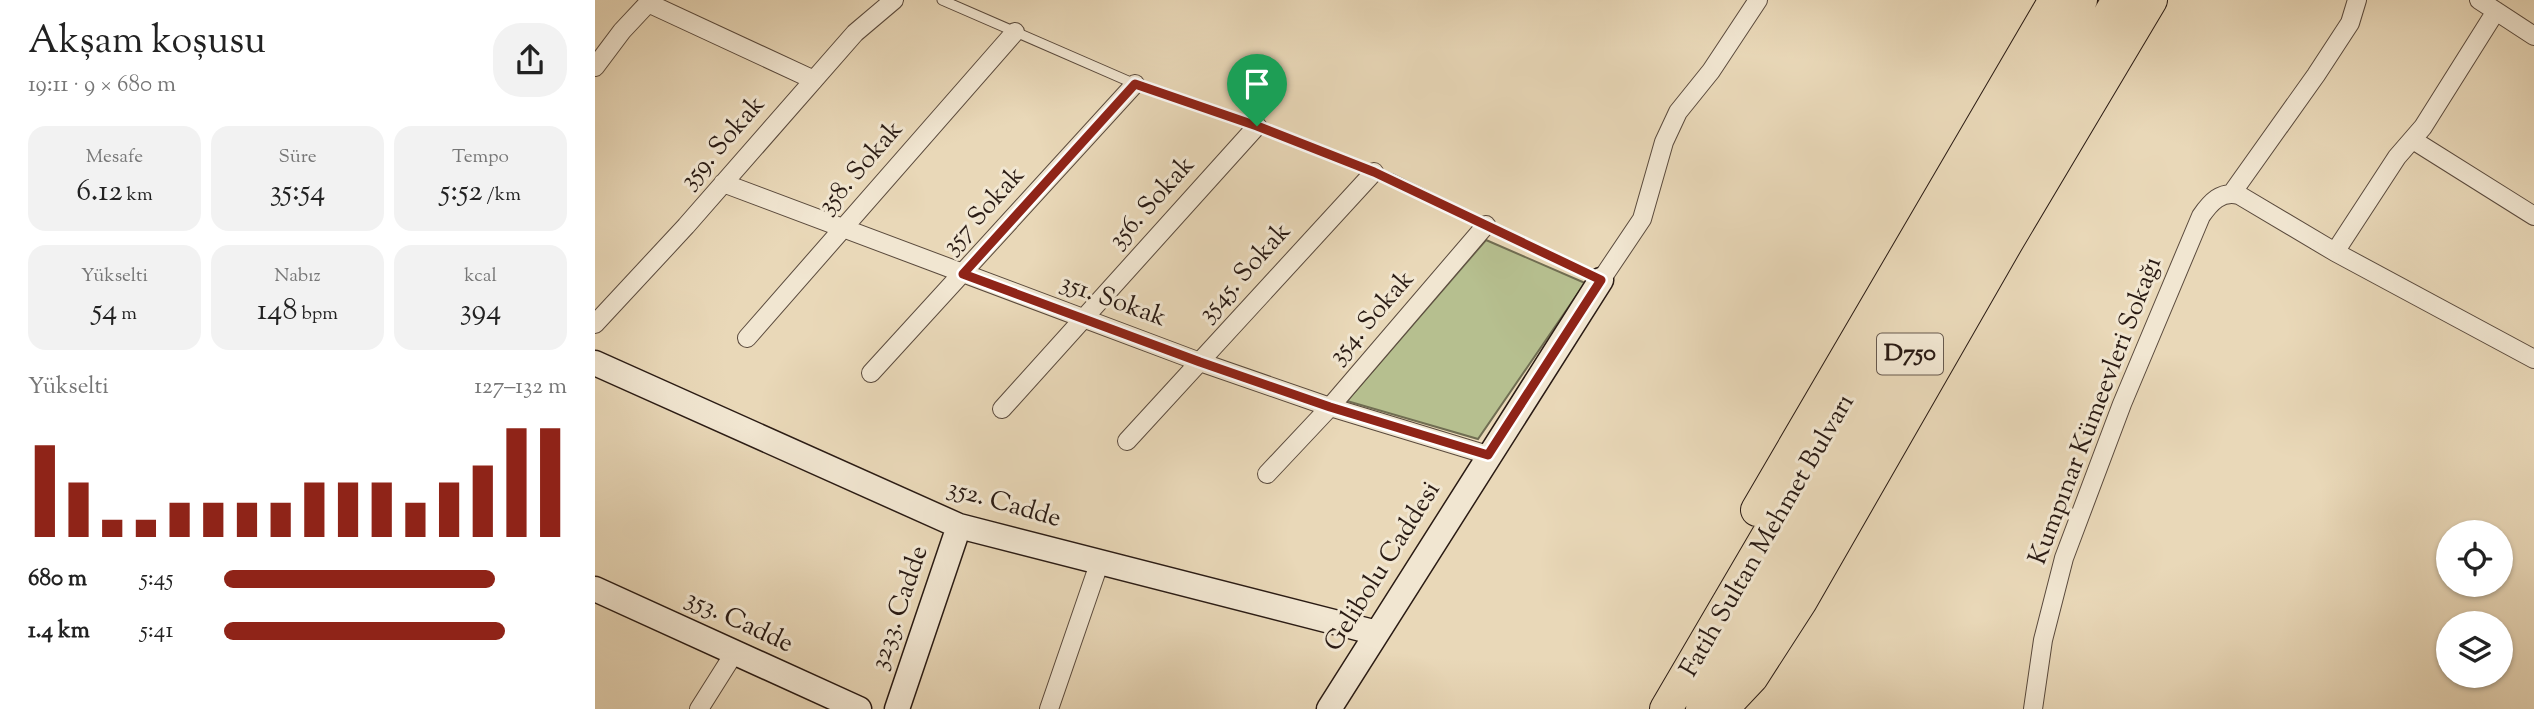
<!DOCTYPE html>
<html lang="tr">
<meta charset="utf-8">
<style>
body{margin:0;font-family:"Sorts Mill Goudy",serif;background:#f2f2f2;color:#222;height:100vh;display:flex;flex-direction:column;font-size:26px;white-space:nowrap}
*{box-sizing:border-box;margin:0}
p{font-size:23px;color:#767676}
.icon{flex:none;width:38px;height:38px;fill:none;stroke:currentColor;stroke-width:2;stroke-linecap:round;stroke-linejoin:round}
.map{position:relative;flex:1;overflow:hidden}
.panel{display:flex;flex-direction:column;background:#fff;width:595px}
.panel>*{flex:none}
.tools{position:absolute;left:1841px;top:520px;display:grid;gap:14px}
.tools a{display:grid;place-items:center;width:77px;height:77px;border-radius:50%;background:#fff;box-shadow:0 2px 5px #0004;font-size:35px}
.pin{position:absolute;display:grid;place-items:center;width:60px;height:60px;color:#fff;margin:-72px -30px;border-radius:50% 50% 50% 0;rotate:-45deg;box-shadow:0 0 7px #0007}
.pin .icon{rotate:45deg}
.round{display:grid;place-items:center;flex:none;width:74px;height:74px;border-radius:28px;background:#f2f2f2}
.summary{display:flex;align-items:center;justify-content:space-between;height:119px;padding:0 28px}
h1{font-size:38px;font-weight:600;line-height:52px}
.metrics{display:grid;grid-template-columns:repeat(3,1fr);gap:10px;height:119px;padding:7px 28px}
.metrics div{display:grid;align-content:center;border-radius:18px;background:#f2f2f2;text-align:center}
.metrics b{font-size:30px;font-weight:600}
.metrics small{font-size:19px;font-weight:400}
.metrics p{font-size:19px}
.chart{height:196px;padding:14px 28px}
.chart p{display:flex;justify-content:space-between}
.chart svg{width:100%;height:126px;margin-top:7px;stroke:#8f2418;stroke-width:6}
ul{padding:0 28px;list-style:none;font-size:23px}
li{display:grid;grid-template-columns:112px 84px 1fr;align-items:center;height:52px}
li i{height:18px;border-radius:9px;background:#8f2418}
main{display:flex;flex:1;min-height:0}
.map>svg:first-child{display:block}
.green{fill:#b6bf8f;stroke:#706d52;stroke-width:2}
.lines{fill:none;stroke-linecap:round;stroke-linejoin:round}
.lane-casing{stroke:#5a4a3d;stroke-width:11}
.street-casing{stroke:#5a4a3d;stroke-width:20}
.secondary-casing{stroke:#2a1b14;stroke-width:27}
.highway-casing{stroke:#2a1b14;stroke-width:34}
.lane{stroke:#f1e6d1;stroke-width:9}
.street{stroke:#f1e6d1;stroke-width:18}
.secondary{stroke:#f1e6d1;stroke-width:24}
.highway{stroke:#e9d8b8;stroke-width:32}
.route-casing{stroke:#fff;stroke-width:14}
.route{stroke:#8f2418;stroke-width:9}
.labels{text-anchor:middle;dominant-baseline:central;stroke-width:6;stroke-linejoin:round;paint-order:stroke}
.shield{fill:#f1e6d1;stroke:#66584d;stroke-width:2}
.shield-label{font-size:24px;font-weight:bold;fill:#2a1b14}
.street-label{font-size:26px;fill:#2a1b14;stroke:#f1e6d1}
</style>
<main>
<section class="panel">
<div class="summary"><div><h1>Akşam koşusu</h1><p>19:11 · 9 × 680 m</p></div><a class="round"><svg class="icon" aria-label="share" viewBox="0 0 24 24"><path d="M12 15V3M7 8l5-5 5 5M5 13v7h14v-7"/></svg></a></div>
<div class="metrics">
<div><p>Mesafe</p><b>6.12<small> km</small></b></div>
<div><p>Süre</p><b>35:54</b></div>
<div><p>Tempo</p><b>5:52<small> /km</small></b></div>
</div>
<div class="metrics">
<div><p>Yükselti</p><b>54<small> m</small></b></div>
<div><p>Nabız</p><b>148<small> bpm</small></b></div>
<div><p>kcal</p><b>394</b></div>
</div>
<div class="chart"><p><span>Yükselti</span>127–132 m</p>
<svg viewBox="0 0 160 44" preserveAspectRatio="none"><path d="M5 44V12M15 44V25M25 44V38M35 44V38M45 44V32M55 44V32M65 44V32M75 44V32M85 44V25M95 44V25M105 44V25M115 44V32M125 44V25M135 44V19M145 44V6M155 44V6"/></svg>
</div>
<ul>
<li><b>680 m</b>5:45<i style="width:79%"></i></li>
<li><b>1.4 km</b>5:41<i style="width:82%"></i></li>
</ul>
</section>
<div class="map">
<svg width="1939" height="709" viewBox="0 0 1939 709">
<rect width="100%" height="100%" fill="#e9d8b8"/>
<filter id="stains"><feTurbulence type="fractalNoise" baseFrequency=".00286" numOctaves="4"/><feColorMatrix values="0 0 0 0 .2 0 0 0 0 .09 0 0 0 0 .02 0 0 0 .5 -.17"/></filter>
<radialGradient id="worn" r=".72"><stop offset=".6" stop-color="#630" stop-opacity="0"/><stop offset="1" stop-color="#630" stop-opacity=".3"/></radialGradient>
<path class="green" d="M891,240L990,283L883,439L752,401Z"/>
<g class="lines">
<defs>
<path id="lane" d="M347,0L540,84L662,126L795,178L1004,280"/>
<path id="street" d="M1884,0L1939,36
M53,3L219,80
M0,67L27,31L56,0
M1818,140L1939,216
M128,183L605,362L735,407L893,455
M1637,193L1721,75L1755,23L1762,0
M1740,252L1802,157L1828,127L1901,11
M1006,280L1047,219L1069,142L1083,112L1116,71L1163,0
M0,324L91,226L260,33L299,0
M152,338L420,32
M276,373L540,84
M407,409L662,126
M532,441L779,172
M672,474L735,407L891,225
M104,709L140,652
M454,709L505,561
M1438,709L1448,640L1469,558L1527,404L1606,216C1615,203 1626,190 1644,195L1740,252L1939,359"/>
<path id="secondary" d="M0,363L364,526L782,633
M0,589L264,709
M302,709L364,526
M734,709L1006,280"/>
<path id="highway" d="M1162,510L1460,0
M1071,709L1486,0
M1107,709L1523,0
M1127,709L1157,677L1206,601L1412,242L1556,0"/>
</defs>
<use href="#lane" class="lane-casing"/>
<use href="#street" class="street-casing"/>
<use href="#secondary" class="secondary-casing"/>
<use href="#highway" class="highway-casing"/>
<use href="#lane" class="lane"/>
<use href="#street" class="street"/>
<use href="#secondary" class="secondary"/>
<use href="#highway" class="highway"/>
</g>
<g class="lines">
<defs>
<path id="route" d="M540,84L662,126L779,172L1006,280L893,455L735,407L605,362L368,274Z"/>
</defs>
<use href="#route" class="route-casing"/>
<use href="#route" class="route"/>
</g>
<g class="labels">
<rect class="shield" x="1282" y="333.5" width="66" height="41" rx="5"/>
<g class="shield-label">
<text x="1315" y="354">D750</text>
</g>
<g class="street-label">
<text transform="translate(128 143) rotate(-49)">359. Sokak</text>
<text transform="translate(266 168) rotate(-49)">358. Sokak</text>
<text transform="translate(557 203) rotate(-48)">356. Sokak</text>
<text transform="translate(389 211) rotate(-48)">357 Sokak</text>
<text transform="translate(650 273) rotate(-48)">3545. Sokak</text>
<text transform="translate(518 301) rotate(20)">351. Sokak</text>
<text transform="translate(777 318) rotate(-49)">354. Sokak</text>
<text transform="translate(1501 411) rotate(-69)">Kumpınar Kümeevleri Sokağı</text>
<text transform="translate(409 504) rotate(16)">352. Cadde</text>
<text transform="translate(1173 536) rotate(-60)">Fatih Sultan Mehmet Bulvarı</text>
<text transform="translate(788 567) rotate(-58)">Gelibolu Caddesi</text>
<text transform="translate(305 608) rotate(-71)">3233. Cadde</text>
<text transform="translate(144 622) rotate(25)">353. Cadde</text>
</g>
</g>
<rect width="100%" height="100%" filter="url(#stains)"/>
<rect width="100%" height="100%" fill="url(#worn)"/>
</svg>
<div class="tools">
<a><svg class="icon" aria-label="locate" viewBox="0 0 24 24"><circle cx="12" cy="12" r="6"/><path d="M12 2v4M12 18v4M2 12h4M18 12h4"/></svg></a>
<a><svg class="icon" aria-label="layers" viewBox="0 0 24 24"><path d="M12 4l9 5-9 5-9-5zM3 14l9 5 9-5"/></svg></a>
</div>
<div class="pin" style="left:662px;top:126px;background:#1e9e55"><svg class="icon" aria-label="arrive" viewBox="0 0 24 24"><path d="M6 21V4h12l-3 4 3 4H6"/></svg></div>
</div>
</main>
